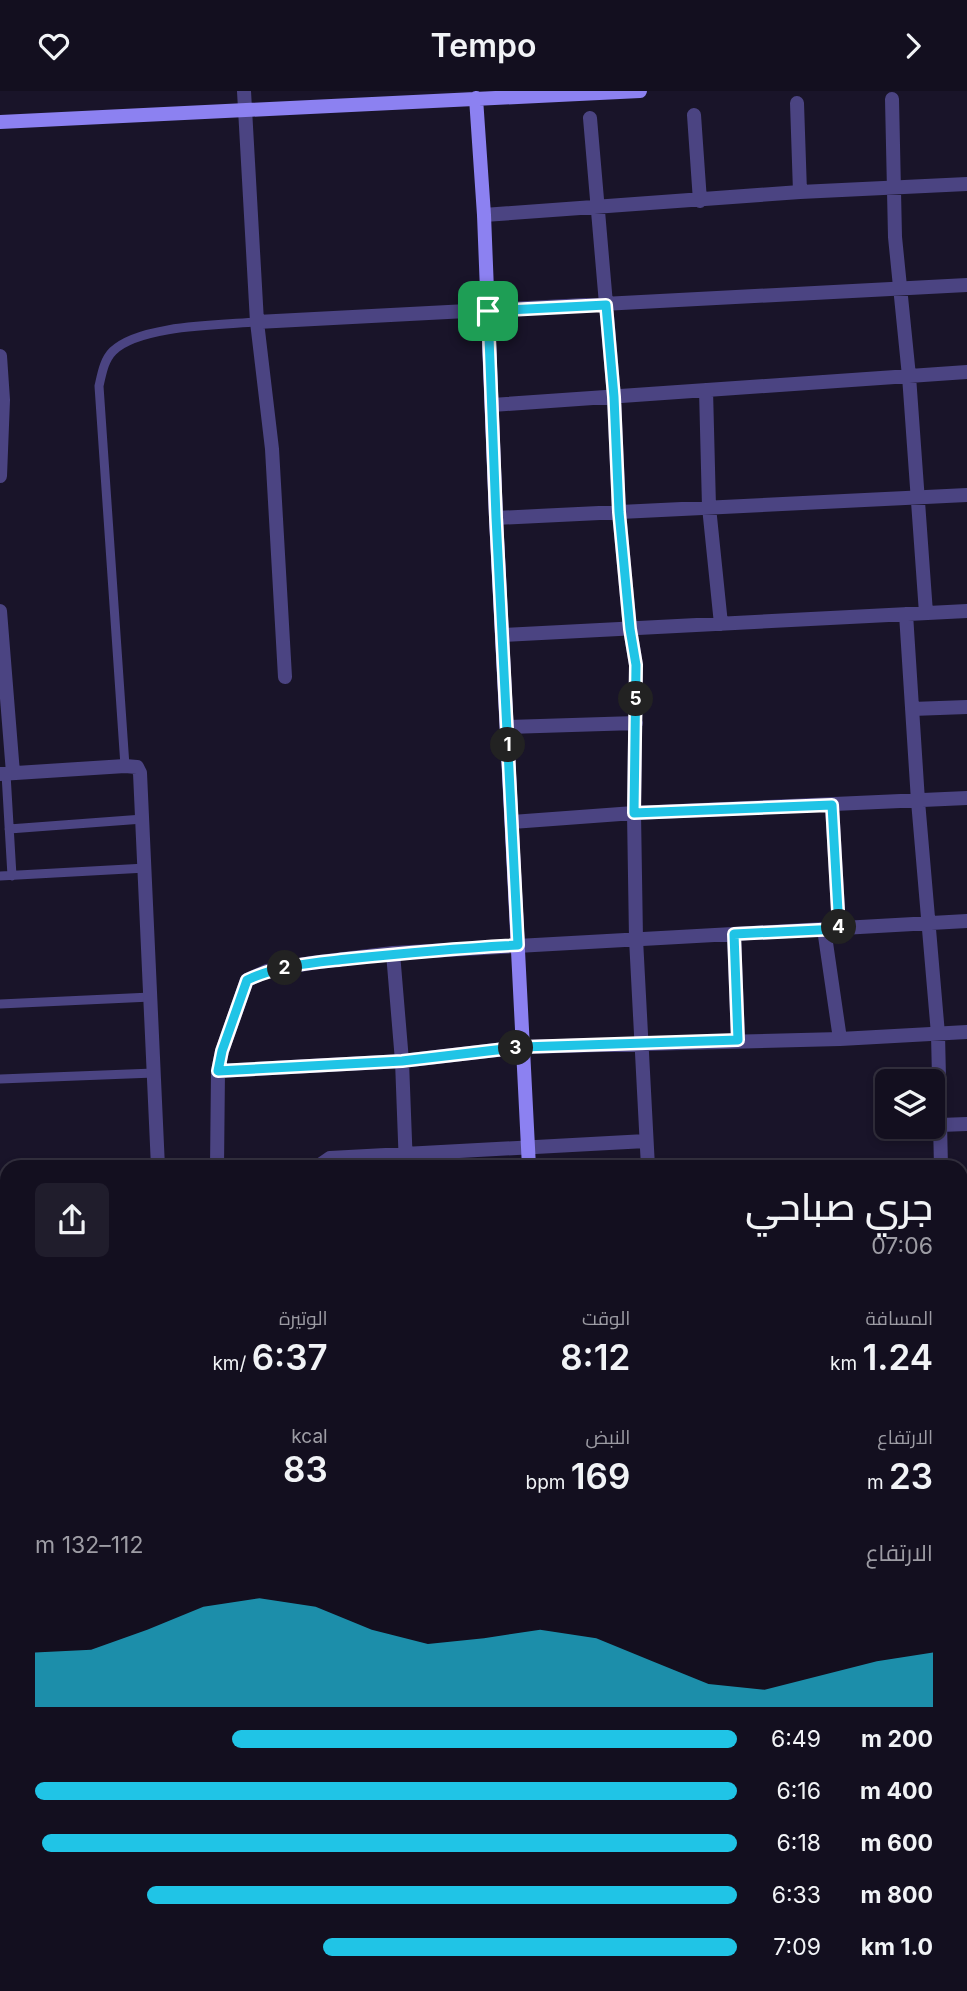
<!DOCTYPE html>
<html lang="ar">
<meta charset="utf-8">
<style>
body{margin:0;font-family:Inter,Cairo,sans-serif;background:#201d2c;color:#f1f3f6;direction:rtl;height:100vh;display:flex;flex-direction:column;font-size:26px;white-space:nowrap}
*{box-sizing:border-box;margin:0}
p{font-size:23px;color:#9d9ca4}
.icon{flex:none;width:38px;height:38px;fill:none;stroke:currentColor;stroke-width:2;stroke-linecap:round;stroke-linejoin:round}
.map{position:relative;flex:1;overflow:hidden;direction:ltr}
.sheet{position:absolute;left:0px;top:1069px;width:968px;height:831px;display:flex;flex-direction:column;background:#130f1f;border-radius:21px 21px 0 0;box-shadow:0 4px 10px #0003,0 0 0 2px #322f3d;direction:rtl}
.sheet>*{flex:none}
.fabs{position:absolute;left:875px;top:978px;display:grid;gap:14px}
.fabs a{display:grid;place-items:center;width:70px;height:70px;border-radius:10px;background:#130f1f;box-shadow:0 4px 10px #0003,0 0 0 2px #322f3d;font-size:35px}
.pin{position:absolute;display:grid;place-items:center;width:60px;height:60px;color:#fff;margin:-30px;border-radius:14px;box-shadow:0 4px 10px #0006}
.km{position:absolute;width:35px;height:35px;margin:-18px;border-radius:50%;background:#222;color:#fff;font-size:19px;line-height:35px;text-align:center}
.round{display:grid;place-items:center;flex:none;width:74px;height:74px;border-radius:10px;background:#201d2c}
.overview{display:flex;align-items:center;justify-content:space-between;height:119px;padding:0 35px}
h1{font-size:38px;font-weight:600;line-height:52px}
.figures{display:grid;grid-template-columns:repeat(3,1fr);gap:10px;height:119px;padding:7px 35px}
.figures div{display:grid;align-content:center}
.figures b{font-size:35px;font-weight:600}
.figures small{font-size:19px;font-weight:400}
.figures p{font-size:19px}
.chart{height:196px;padding:14px 35px}
.chart p{display:flex;justify-content:space-between}
.chart svg{width:100%;height:126px;margin-top:7px;fill:#20c4e6;opacity:.7}
ul{padding:0 35px;list-style:none;font-size:23px}
li{display:grid;grid-template-columns:112px 84px 1fr;align-items:center;height:52px}
li i{height:18px;border-radius:9px;background:#20c4e6}
header{display:flex;justify-content:space-between;align-items:center;height:91px;padding:0 35px;background:#130f1f;font-size:32px;font-weight:600}
.map>svg:first-child{display:block}
.lines{fill:none;stroke-linecap:round;stroke-linejoin:round}
.lane{stroke:#4b4482;stroke-width:9}
.street{stroke:#4b4482;stroke-width:14}
.secondary{stroke:#8c81f1;stroke-width:14}
.route-casing{stroke:#fff;stroke-width:14}
.route{stroke:#20c4e6;stroke-width:9}
</style>
<header><svg class="icon" aria-label="forward" viewBox="0 0 24 24"><path d="M9 5l7 7-7 7"/></svg>Tempo<svg class="icon" aria-label="heart" viewBox="0 0 24 24"><path d="M12 20l-8-8c-3-5 5-10 8-4 3-6 11-1 8 4z"/></svg></header>
<div class="map">
<svg width="967" height="1900" viewBox="0 0 967 1900">
<rect width="100%" height="100%" fill="#191429"/>
<g class="lines">
<path class="lane" d="M125,675L99,295C102,282 104,269 113,260C140,234 220,234 257,231
M6,683L12,785
M9,738L143,728
M0,785L146,777
M0,913L151,906
M0,988L154,982
M0,1126L7,1125
M0,1190H7
M0,1477L7,1476
M0,1563H7
M0,1614H7
M0,1656H7
M0,1693H7
M0,1743L7,1742
M0,1788H7"/>
<path class="street" d="M244,0L257,231L272,358L285,586
M892,8L895,146L909,285L926,522
M797,12L800,101
M694,24L700,110
M590,27L614,306L619,421L630,538L636,574L634,722L636,848L648,1076
M484,124L800,101L967,93
M257,231L967,194
M0,265L3,309L0,385
M706,299L709,416L721,533
M492,314L967,281
M496,427L967,404
M0,520L13,682
M906,523L918,710L938,943L941,1076
M502,544L967,520
M912,618L967,616
M507,636L636,632
M0,683L125,675L137,676L140,682L158,1076
M832,714L839,837
M512,731L634,722L967,707
M824,838L840,948
M734,843L738,949
M393,862L402,970L406,1076
M218,980L402,970L522,956L840,948L967,941
M940,1034L967,1033
M217,1076L218,980L222,960L247,889L267,880L311,872L393,862L967,830
M317,1076L330,1067L646,1050
M961,1138L967,1137
M961,1481H967
M961,1593L967,1782
M195,1894V1900
M264,1894V1900
M431,1894V1900
M691,1894V1900"/>
<path class="secondary" d="M476,7L484,124L496,427L529,1076
M0,31L640,0
M961,1286H967
M0,1331H7"/>
</g>
<g class="lines">
<defs>
<path id="route" d="M606,214L614,306L619,421L630,538L636,574L634,722L832,714L839,838L734,843L738,949L522,956L402,970L218,980L222,960L247,889C279,874 312,872 347,868C404,862 461,857 518,854L496,426L488,220Z"/>
</defs>
<use href="#route" class="route-casing"/>
<use href="#route" class="route"/>
</g>
</svg>
<div class="fabs">
<a><svg class="icon" aria-label="layers" viewBox="0 0 24 24"><path d="M12 4l9 5-9 5-9-5zM3 14l9 5 9-5"/></svg></a>
</div>
<div class="pin" style="left:488px;top:220px;background:#1e9e55"><svg class="icon" aria-label="arrive" viewBox="0 0 24 24"><path d="M6 21V4h12l-3 4 3 4H6"/></svg></div>
<b class="km" style="left:508px;top:654px">1</b>
<b class="km" style="left:285px;top:877px">2</b>
<b class="km" style="left:516px;top:957px">3</b>
<b class="km" style="left:839px;top:836px">4</b>
<b class="km" style="left:636px;top:608px">5</b>
<section class="sheet">
<div class="overview"><div><h1>جري صباحي</h1><p>07:06</p></div><a class="round"><svg class="icon" aria-label="share" viewBox="0 0 24 24"><path d="M12 15V3M7 8l5-5 5 5M5 13v7h14v-7"/></svg></a></div>
<div class="figures">
<div><p>المسافة</p><b>1.24<small> km</small></b></div>
<div><p>الوقت</p><b>8:12</b></div>
<div><p>الوتيرة</p><b>6:37<small> /km</small></b></div>
</div>
<div class="figures">
<div><p>الارتفاع</p><b>23<small> m</small></b></div>
<div><p>النبض</p><b>169<small> bpm</small></b></div>
<div><p>kcal</p><b>83</b></div>
</div>
<div class="chart"><p><span>الارتفاع</span>112–132 m</p>
<svg viewBox="0 0 160 44" preserveAspectRatio="none"><path d="M0 44V25L10 24L20 17L30 9L40 6L50 9L60 17L70 22L80 20L90 17L100 20L110 28L120 36L130 38L140 33L150 28L160 25V44z"/></svg>
</div>
<ul>
<li><b>200 m</b>6:49<i style="width:72%"></i></li>
<li><b>400 m</b>6:16<i style="width:100%"></i></li>
<li><b>600 m</b>6:18<i style="width:99%"></i></li>
<li><b>800 m</b>6:33<i style="width:84%"></i></li>
<li><b>1.0 km</b>7:09<i style="width:59%"></i></li>
</ul>
</section>
</div>
